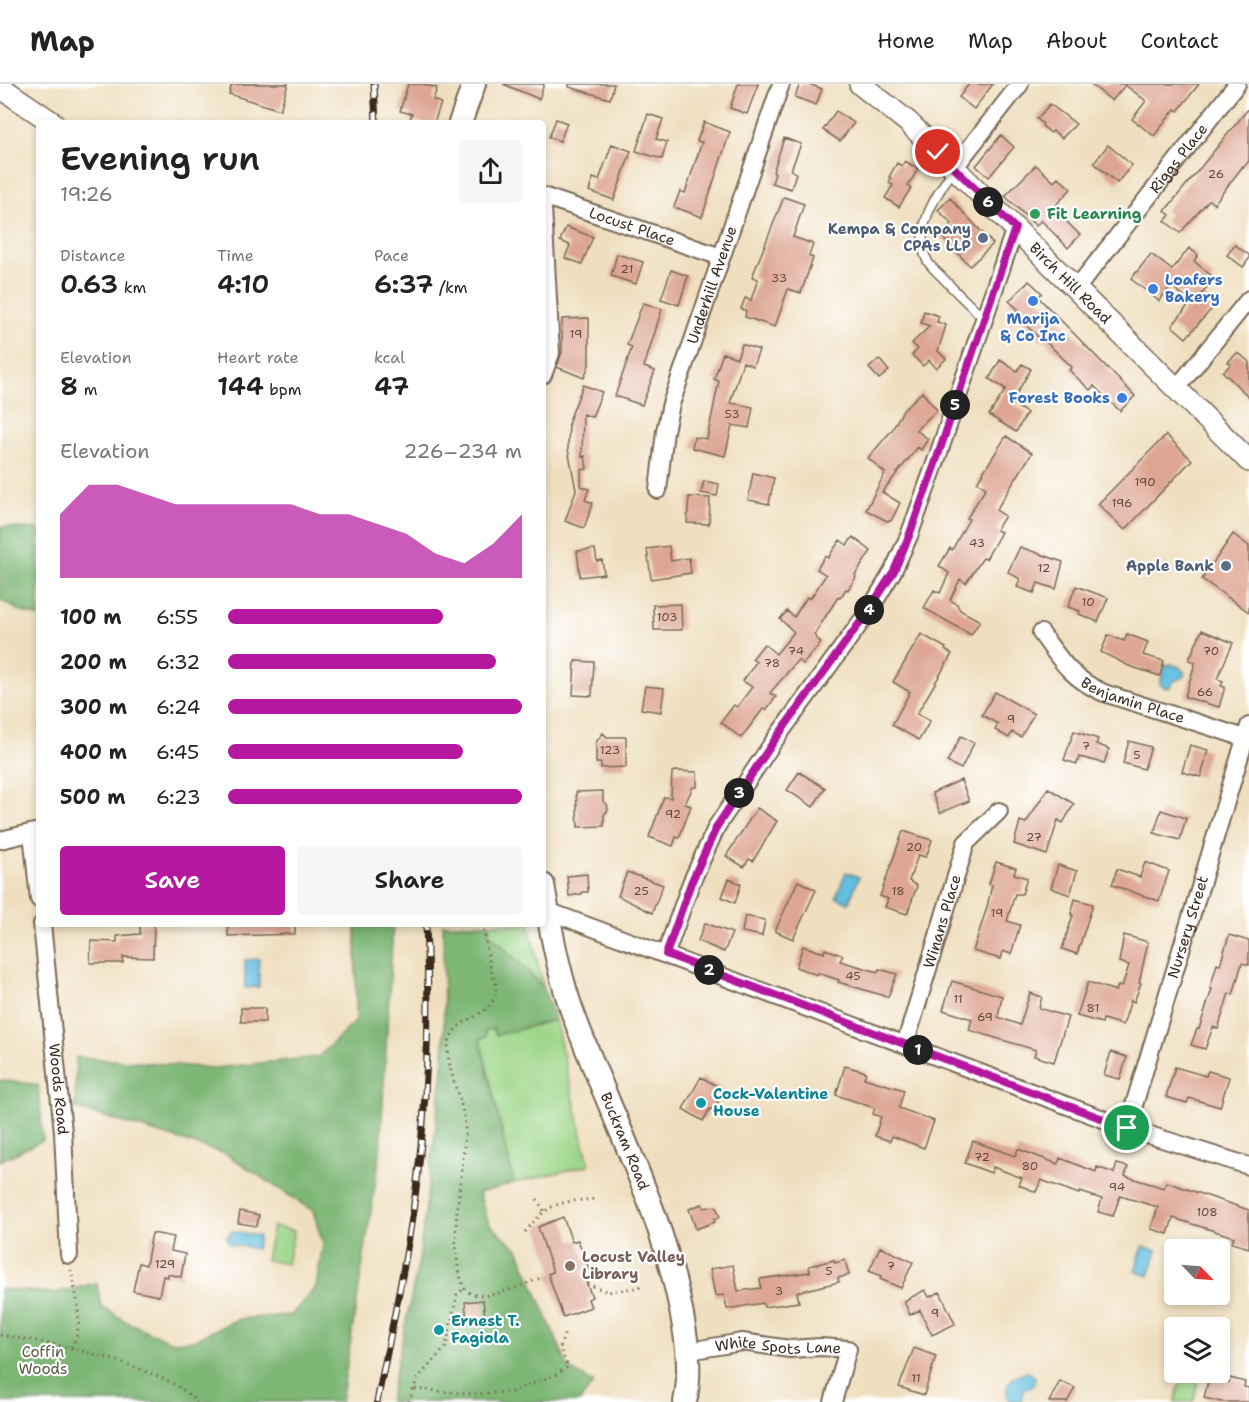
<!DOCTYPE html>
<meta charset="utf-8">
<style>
body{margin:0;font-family:"Shantell Sans",sans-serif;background:#f6f6f6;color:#222;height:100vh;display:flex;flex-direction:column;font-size:22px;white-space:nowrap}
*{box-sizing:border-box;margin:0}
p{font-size:20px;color:#767676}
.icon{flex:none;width:33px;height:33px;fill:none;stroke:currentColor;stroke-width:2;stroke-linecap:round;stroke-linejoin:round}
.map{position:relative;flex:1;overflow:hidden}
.drawer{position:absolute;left:36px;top:36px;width:510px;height:807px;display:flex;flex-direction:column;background:#fff;border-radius:6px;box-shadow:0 3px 9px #0003}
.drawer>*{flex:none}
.needle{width:39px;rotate:115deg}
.buttons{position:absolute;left:1164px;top:1155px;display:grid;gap:12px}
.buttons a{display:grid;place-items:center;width:66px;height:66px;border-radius:6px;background:#fff;box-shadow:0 3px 9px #0003;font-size:30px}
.pin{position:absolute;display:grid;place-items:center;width:51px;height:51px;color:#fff;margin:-26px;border:3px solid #fff;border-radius:50%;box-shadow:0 2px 6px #0007}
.km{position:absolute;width:30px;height:30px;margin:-15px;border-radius:50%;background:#222;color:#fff;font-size:16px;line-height:30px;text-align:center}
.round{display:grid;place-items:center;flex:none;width:63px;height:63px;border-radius:6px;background:#f6f6f6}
.summary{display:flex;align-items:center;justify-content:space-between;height:102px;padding:0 24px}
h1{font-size:33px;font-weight:600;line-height:45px}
.metrics{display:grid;grid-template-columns:repeat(3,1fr);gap:9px;height:102px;padding:6px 24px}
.metrics div{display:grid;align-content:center}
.metrics b{font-size:26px;font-weight:600}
.metrics small{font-size:16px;font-weight:400}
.metrics p{font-size:16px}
.chart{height:168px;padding:12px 24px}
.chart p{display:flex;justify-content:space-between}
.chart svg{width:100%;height:108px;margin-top:6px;fill:#b5179e;opacity:.7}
.button{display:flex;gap:12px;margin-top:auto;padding:12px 24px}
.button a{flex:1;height:69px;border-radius:6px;background:#b5179e;color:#fff;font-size:24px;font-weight:600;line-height:69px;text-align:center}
.button a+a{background:#f6f6f6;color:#222}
ul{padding:0 24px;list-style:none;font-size:20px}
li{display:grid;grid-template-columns:96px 72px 1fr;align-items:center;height:45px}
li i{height:15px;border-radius:8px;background:#b5179e}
header{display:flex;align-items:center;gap:36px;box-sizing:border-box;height:84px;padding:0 30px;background:#fff;border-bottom:2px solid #e0e0e0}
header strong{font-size:28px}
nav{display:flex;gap:33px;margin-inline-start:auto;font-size:21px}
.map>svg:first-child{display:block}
.green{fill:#9cd588;stroke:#6c8053;stroke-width:1.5}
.forest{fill:#7db674;stroke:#5c7049;stroke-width:1.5}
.water{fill:#62bfe0;stroke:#4e747f;stroke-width:1.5}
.building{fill:#dda693}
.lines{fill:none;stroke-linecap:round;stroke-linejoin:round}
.service-casing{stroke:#7a6956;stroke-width:11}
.minor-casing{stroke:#7a6956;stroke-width:20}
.tertiary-casing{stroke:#7a6956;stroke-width:24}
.secondary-casing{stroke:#7a6956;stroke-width:26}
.path{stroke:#7a6956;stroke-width:3;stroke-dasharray:1.5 4.5;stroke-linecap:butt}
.service{stroke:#fff;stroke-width:8}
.minor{stroke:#fff;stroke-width:16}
.tertiary{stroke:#fff;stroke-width:21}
.secondary{stroke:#fff;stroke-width:22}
.rail-casing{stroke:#3b2a1e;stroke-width:7}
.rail{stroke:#fff;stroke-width:4.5;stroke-dasharray:14;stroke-linecap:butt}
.route-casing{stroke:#fff;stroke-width:12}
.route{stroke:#b5179e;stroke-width:8}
.leisure-dot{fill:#2e9e5b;stroke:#fff;stroke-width:2}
.service-dot{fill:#5c6f8a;stroke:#fff;stroke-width:2}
.shop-dot{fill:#3f7fe0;stroke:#fff;stroke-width:2}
.culture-dot{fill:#0f9aa8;stroke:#fff;stroke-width:2}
.education-dot{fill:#8d6e63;stroke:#fff;stroke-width:2}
.labels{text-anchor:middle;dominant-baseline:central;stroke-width:4.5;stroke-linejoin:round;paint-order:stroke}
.number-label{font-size:12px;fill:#64493b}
.street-label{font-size:15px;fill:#3b2a1e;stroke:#fff}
.leisure-label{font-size:15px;font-weight:bold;fill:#27864d;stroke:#fff;text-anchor:start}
.service-label{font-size:15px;font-weight:bold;fill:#4e5e75;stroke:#fff;text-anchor:end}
.shop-label{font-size:15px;font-weight:bold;fill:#366cbe;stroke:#fff;text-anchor:start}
.culture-label{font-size:15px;font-weight:bold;fill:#0d838f;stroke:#fff;text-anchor:start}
.education-label{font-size:15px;font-weight:bold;fill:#785e54;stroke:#fff;text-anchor:start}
.park-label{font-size:15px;fill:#585d3e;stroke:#fff}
</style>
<header>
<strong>Map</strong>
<nav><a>Home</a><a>Map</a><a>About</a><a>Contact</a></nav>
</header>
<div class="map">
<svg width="1249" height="1318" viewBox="0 0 1249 1318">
<rect width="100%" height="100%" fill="#fff"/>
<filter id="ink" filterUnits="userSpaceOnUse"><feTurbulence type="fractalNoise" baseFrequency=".0167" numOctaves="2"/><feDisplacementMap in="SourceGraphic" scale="12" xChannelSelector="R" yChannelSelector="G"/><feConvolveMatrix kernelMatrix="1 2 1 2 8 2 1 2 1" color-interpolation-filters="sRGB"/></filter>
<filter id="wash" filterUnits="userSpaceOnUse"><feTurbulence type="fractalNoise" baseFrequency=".008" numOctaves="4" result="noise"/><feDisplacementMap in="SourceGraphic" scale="24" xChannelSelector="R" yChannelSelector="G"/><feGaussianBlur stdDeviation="1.35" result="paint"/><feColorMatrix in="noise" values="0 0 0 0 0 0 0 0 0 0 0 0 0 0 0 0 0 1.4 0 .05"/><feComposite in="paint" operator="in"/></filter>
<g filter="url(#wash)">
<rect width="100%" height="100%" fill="#efdfbf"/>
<path class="green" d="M489,840H529L543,903L489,849Z
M555,936L589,1081L514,1099L480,954L486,953L485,947L494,944L496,951Z
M273,1142L294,1147L287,1180L266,1176Z
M1182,1291L1199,1295L1193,1318H1175Z"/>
<path class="forest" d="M0,443L39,445V533L22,528L0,516Z
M356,840H393L380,1069L341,1318H0V1205L55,1209L97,1199L101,1222L127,1238L172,1258L193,1256L238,1235L291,1231L316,1203L323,1160L313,1127L226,1070L75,1024L76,973L214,984L318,973L356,937Z
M443,840H489V849L543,903L555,936L496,951L493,944L485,947L486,953L480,955L514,1099L479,1109L489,1140L518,1165L569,1285L594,1299L579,1318H389L419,1176L444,975Z
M0,996L38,1001L43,1056L0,1077Z"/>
<path class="water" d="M1170,580L1179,583L1185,589L1184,593L1174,597L1171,603L1165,604L1160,600L1165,582Z
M846,788L859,793L849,819L836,813Z
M259,875V903L245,904V876Z
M232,1147L259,1152L256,1165L229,1160L227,1153Z
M1143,1162L1157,1167L1149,1192L1135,1187Z
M1029,1288L1035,1293L1034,1301L1024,1306L1021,1317H1009C1002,1300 1013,1290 1029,1288Z"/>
<g id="blocks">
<path class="building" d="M232,0H288L280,26L229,10Z
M408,0H423L437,4L433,16L441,19L434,39H423L410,35L412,30L400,27Z
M503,0H544L539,15Z
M569,0H614L610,15L569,3Z
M738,0H758L747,30L730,24Z
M800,0H809L822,5L816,21L795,13Z
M969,0H993L974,25L959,13Z
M1091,0H1199L1178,27L1175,25L1154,52L1132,35L1146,17L1125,1L1112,17Z
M1050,20L1076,40L1062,54L1053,47L1051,49L1042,42L1043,40L1037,35Z
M1249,24V77L1244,83L1243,82L1214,120L1209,116L1180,149L1165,137L1170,131L1165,127Z
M836,27L854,39L840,57L823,46Z
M648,30L663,35L656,55L667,58L662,75L636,67Z
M556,35L567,39L560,57L549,53Z
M704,38L730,48L702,133L674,123L680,107L685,109L702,58L697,57Z
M1001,51L1014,63L989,93L976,82Z
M784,54L801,60L791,86L796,89L791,105L772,99L775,89L773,88Z
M612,60L631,67L614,116L589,107L593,94L599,96Z
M1108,61L1132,81L1117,99L1094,79Z
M905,77L918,85L908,102L911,104L899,123L885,114L893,101L889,99L891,94L889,93L897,79L902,82Z
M1036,81L1054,98L1058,93L1071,105L1053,124L1080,151L1068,164L1041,136L1036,142L1005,112Z
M784,113L804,120L793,153L813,160L809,172L813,174L801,209L788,205L775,243L745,233L746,227L741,225L745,214L751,216L758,195L752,193Z
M950,114L993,160L970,182L940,151L952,140L938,126Z
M566,143L593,153L582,180L565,174L570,161L560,157Z
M1235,161L1249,171V175L1243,183L1227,171Z
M1189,164L1198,171L1194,177L1214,194L1202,210L1215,221L1186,254L1172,242L1191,218L1171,202L1159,217L1131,195L1151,170L1172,186Z
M617,170L643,178L636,200L611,192Z
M671,186L688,192L679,221L661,215Z
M1029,197L1042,209L1038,213L1135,312L1120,327L1094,302L1090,306L1069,286L1072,283L1045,257L1043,258L1014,229L1018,225L1009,217Z
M643,219L662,225L644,283L655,287L642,321L615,312L632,263L627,261Z
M924,227L939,232L937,238L946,241L938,267L946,275L936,284L929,276L923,282L912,271L918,265L912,259L930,242L921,239Z
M589,234V281L584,294L557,283L562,268V235Z
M742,260L759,266L753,282L743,278L730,319L753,323L749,344L732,341L725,372L692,364L694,353L707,355L719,297L714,295L723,269L737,274Z
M1237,269L1239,271L1240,270L1249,278V313L1223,288L1231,280L1228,278Z
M879,275L889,287L879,295L869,284Z
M1000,276L1017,287L1022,280L1031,285L1011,319L1027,329L1016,348L989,331L1006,305L989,295Z
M583,301L602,308L592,333L583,330L582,373L585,372L587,385L581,386V402L589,405L585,416L593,419L584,444L565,437L576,406L568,365L569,337Z
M922,308L937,326L916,346L928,355L921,366L918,363L882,408L900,419L891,437H887L866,426L885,389L868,374L892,346L903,326Z
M1166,351L1192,376L1125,446L1098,420Z
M1006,352L1032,369L996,426L1005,432L996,446L1001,448L986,475L983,474L966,499L960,495L950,516L957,520L960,526L980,537L971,551L924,524L934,506L940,509L949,489L939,482L950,464L952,466L969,435L967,434L986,404L977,398Z
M753,389L774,394L769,420L748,416Z
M704,397L719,400L717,412L701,409Z
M689,413L710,414L709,440L687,439Z
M1233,450L1249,462V528L1202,495Z
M853,453L871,467L855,491L856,493L848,506L846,505L840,514L838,513L814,551L821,559L803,580L798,576L770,609L776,613L766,626L764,624L741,654L721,638L734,621L737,623L752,603L743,597L756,578L752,575L764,560L776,570L794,548L780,535L787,527L794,533L807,513L810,515L826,491L817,485L825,472L828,474L840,456L847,461Z
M669,462L671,477L689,474L691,489L651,495L647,465Z
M1020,463L1063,478L1056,505L1038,499L1034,509L1017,503L1020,495L1008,488Z
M595,465L597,477L602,476L604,490L580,493L577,467Z
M1076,502L1108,514L1098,538L1079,530L1080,527L1068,523Z
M681,520L682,546H654L653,521Z
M1202,546L1233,559L1217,595L1223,597L1221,602L1225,603L1219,623L1185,613L1195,579L1189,576Z
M921,550L946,564L945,566L952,570L917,630L930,637L919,656L892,641L910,608L893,598Z
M1127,550L1148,558L1143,571L1164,577L1160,592L1129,582L1101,568L1108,551L1124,557Z
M575,577L594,578L592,612L573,611Z
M645,602L664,604L661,628L641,625Z
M995,608L1034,630L1021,653L1012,648L1009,654L995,646L998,640L982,631Z
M1074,647L1098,655L1096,660L1109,665L1104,679L1079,673L1077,680L1064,676Z
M603,649L607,653H626V683L601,684V679H596V658Z
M961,652L974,659L961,685L947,678Z
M1129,657L1151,663L1144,685L1123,679Z
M1190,661L1208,666L1201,693L1182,688Z
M675,687L697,688V703H693L685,720L691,722L679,754L676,753L673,762L649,753L664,713L671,714L672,688Z
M799,688L825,704L813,723L787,706Z
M961,696L969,717L940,729L932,709Z
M1048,704L1074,720L1063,739L1058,736L1047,771L1014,760L1020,737L1026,739Z
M603,707V717L607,720L608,726L604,731V742L578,743L576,708Z
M757,724L777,737L753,777L749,775L744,783L726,772Z
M1161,726L1186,734L1180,756L1154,749Z
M903,747L932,756L926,773L918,771L909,797L917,802L907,830L885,823L888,815L880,812Z
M996,778L1016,784L1014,790L1027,794L1022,810H1015L1007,837L1020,841L1011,870L1003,867L1001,875L973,867L987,823L992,801L989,800Z
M1145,778L1169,787L1159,817L1112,801L1117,785L1140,793Z
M1058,781L1077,787L1070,811L1051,804Z
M627,788L663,801L652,829L618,812Z
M587,790L588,808H582V810L569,812L567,792Z
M729,795L741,800L735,819L722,813Z
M798,797L816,806L793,855L775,847Z
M1075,815L1093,820L1077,870L1062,865L1073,831H1071Z
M745,832L765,836L762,852L742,848Z
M705,839L732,849L724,868L698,857Z
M140,840H154L153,874L123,873V879H90L91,857L117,858V852L140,850Z
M228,840H295V850L228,852Z
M1124,851L1148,858L1139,899H1141L1134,918L1131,916L1123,941L1103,935L1102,939L1077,932L1088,898L1116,907L1118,902L1122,903L1129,881L1119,878Z
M1229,851L1249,857V881L1242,879L1233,911L1229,909L1218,945L1213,943L1205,965L1191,961L1197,945H1199L1212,905L1210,904L1217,880L1220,881Z
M803,862L824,869L825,865L843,871L840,877L878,888L879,885L897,890L888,913L838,898L839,896L818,889L817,891L796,883Z
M952,897L1002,912L998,933L1020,941L1030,909L1042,913L1039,924L1068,933L1054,978L1034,972L1036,966L969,946L972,935L943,926Z
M241,924H265V938H241Z
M1111,968L1127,973L1120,995L1104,991Z
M845,982L866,988L864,994L904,1006L899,1024L934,1037L924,1064L892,1052L890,1057L875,1052L881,1033L873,1030L875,1024L836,1011Z
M1175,983L1206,992L1208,987L1229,993L1220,1023L1189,1014L1187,1019L1166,1013Z
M701,993L724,1006L713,1026L710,1025L703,1037L683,1025Z
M973,1057L1015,1072L1018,1065L1058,1080L1060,1074L1096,1088L1097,1083L1114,1089L1117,1080L1128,1083L1125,1092L1164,1104L1166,1098L1249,1126V1164L1232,1159L1234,1153L1173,1134L1168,1150L1151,1145L1158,1123L1120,1112L1113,1132L1098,1128L1102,1115L1080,1108L1079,1110L1041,1096L1036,1108L1019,1101L1022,1094L993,1083L991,1089L965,1079Z
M702,1120L704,1124L716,1122L720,1133L714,1135L715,1138L696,1145L689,1125Z
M240,1127L259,1131L257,1142L238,1139Z
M563,1133L572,1158L578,1156L589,1185L582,1188L592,1213L588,1215L591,1223L563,1233L550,1196L548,1190L553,1188L538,1143Z
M152,1149L174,1153L171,1167L185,1170L181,1193L168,1190V1193L163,1192L159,1212L133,1207L139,1179L146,1181Z
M880,1163L913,1178L901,1204L880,1195L881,1192L869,1187Z
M834,1176L835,1179L845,1176L849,1191L838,1194L839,1198L797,1208L799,1218L764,1223L763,1219L727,1225L724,1211L715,1212L710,1185L733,1181L738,1207L761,1204L760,1195L810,1188L809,1182Z
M925,1206L929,1213L940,1208L955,1240L932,1251L920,1226L910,1231L904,1217Z
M483,1216L485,1235L467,1236L465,1218Z
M914,1264L936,1272L924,1311L899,1303Z
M1209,1293L1229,1298L1230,1294L1245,1298L1244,1303L1249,1304V1318H1221L1204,1314Z
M1060,1297L1075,1304L1067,1318H1049Z"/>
</g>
</g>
<g filter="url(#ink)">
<use href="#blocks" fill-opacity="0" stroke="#7a6956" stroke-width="1.5"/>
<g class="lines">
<defs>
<path id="service" d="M954,85C937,109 911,148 928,178C931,183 937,188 941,192C955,207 969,221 984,234"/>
<g id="minor">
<path d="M954,84L1020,0"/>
<path id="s1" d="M543,112L721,173"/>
<path d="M543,124L551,269L543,291"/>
<path id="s2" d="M1076,205L1237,0"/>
<path d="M1176,305L1249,215"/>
<path id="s3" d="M658,406L665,347L671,320L781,0"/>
<path id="s4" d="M1041,549C1061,577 1072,595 1104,609L1245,654"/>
<path d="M32,749L39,815"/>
<path d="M0,756L39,747"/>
<path d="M548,827L1127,1044L1249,1082"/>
<path id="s5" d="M42,840L63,1048L69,1171"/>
<path d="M666,869L691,799L717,742L774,657L869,527L893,487L909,452L935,380L1015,144"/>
<path id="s6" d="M905,961L966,759L999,727"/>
<path id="s7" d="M1127,1044L1249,642"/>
<path id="s8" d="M689,1267L742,1258L790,1265L821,1263L848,1265L833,1318"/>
</g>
<g id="tertiary">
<path id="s9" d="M860,0L908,38L1249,377"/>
<path d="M0,3L53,39"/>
</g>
<g id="secondary">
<path d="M460,39L474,0"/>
<path id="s10" d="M543,801C550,841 557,882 570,921C607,1026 664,1126 683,1237C688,1264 691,1291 685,1318"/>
</g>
</defs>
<use href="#service" class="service-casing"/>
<use href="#minor" class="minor-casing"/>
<use href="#tertiary" class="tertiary-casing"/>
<use href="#secondary" class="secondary-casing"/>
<path class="path" d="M484,840C485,855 487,870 491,885C492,890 496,897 496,902C497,935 456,930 449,958C444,975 459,1011 463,1028C466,1039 465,1053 464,1064C461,1107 449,1153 461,1195C462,1198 462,1201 464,1204C478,1223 524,1200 541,1194
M537,1115L544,1127
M525,1148C550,1118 557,1118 596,1115
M587,1200L608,1208L645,1202
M0,1251C49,1259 89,1266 137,1284C159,1292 181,1301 197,1318
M71,1263C86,1242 75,1209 71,1186
M415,1305L472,1310L511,1308L557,1290L568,1283L560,1264L565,1248
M409,1318L417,1295L446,1263L457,1211L464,1204"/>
<use href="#service" class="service"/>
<use href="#minor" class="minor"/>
<use href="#tertiary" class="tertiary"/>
<use href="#secondary" class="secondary"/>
<defs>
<path id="rail" d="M374,0L376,39
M377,1318C388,1263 400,1208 409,1153C426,1050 431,944 426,840"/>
</defs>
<use href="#rail" class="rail-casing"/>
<use href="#rail" class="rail"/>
</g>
</g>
<g class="lines" filter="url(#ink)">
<defs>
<path id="route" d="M938,68L1015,144L935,380L909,452L894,487L869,526L774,657L717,742L691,799L666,870L1127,1044"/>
</defs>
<use href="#route" class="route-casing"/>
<use href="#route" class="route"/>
</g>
<circle class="leisure-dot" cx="1035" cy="130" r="6"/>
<g class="service-dot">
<circle cx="983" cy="154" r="6"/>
<circle cx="1226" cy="482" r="6"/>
</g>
<g class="shop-dot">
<circle cx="1153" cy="205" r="6"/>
<circle cx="1033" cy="217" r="6"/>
<circle cx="1122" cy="314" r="6"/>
</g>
<g class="culture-dot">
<circle cx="701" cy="1019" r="6"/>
<circle cx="439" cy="1246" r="6"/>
</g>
<circle class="education-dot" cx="570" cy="1182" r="6"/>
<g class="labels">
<g class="number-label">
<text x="1216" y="90">26</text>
<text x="627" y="185">21</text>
<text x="779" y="194">33</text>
<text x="576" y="250">19</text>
<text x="732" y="330">53</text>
<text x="1145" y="398">190</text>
<text x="1122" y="419">196</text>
<text x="977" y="459">43</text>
<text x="1044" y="484">12</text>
<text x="1088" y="518">10</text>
<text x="667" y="533">103</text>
<text x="796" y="567">74</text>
<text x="1211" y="567">70</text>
<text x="772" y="579">78</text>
<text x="1205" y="608">66</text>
<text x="1011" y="635">9</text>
<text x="1086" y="662">7</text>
<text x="610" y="666">123</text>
<text x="1137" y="671">5</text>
<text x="673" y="730">92</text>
<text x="1034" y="753">27</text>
<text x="914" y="763">20</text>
<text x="641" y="807">25</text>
<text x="898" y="807">18</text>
<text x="997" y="829">19</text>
<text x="853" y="892">45</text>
<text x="958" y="915">11</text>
<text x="1093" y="924">81</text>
<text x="985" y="933">69</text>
<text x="982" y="1073">72</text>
<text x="1030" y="1082">80</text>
<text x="1117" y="1103">94</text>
<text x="1207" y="1128">108</text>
<text x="165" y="1180">129</text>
<text x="891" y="1182">7</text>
<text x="829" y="1187">5</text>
<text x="779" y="1207">3</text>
<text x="935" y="1229">9</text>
<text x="916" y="1294">11</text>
</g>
<g class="street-label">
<text stroke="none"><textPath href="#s2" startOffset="166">Riggs Place</textPath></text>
<text stroke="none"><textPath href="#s1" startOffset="94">Locust Place</textPath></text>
<text stroke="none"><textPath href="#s9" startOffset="290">Birch Hill Road</textPath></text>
<text stroke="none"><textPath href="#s3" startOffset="213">Underhill Avenue</textPath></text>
<text stroke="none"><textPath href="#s4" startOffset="118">Benjamin Place</textPath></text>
<text stroke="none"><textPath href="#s6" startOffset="129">Winans Place</textPath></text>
<text stroke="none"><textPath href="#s7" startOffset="210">Nursery Street</textPath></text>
<text stroke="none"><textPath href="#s5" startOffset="166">Woods Road</textPath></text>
<text stroke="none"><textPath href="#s10" startOffset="270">Buckram Road</textPath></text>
<text stroke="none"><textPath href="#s8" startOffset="90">White Spots Lane</textPath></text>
</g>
<g class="leisure-label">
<text x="1047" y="130">Fit Learning</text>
</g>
<g class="service-label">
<text x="971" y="145">Kempa &amp; Company<tspan x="971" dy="17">CPAs LLP</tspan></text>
<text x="1214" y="482">Apple Bank</text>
</g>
<g class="shop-label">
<text x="1165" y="196">Loafers<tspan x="1165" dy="17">Bakery</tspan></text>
<text x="1033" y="235" text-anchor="middle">Marija<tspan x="1033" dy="17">&amp; Co Inc</tspan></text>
<text x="1110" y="314" text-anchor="end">Forest Books</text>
</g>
<g class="culture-label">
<text x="713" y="1010">Cock-Valentine<tspan x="713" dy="17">House</tspan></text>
<text x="451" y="1237">Ernest T.<tspan x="451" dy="17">Fagiola</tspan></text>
</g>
<g class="education-label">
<text x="582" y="1173">Locust Valley<tspan x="582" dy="17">Library</tspan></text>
</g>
<g class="park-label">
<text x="43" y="1268">Coffin<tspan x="43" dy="17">Woods</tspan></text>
</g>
</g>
</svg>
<div class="buttons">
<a><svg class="needle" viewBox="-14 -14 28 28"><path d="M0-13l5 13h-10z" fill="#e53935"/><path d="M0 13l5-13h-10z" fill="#767676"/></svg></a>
<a><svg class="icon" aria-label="layers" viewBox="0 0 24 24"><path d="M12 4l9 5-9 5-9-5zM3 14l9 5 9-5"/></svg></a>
</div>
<div class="pin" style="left:1127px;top:1044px;background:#1e9e55"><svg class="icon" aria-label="arrive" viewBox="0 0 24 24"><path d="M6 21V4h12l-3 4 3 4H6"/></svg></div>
<div class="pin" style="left:938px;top:68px;background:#d93025"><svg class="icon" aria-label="check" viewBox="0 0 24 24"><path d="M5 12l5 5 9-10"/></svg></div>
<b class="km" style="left:918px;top:966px">1</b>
<b class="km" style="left:709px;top:886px">2</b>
<b class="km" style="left:739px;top:709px">3</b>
<b class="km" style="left:869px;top:526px">4</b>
<b class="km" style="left:955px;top:321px">5</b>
<b class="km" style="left:988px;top:118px">6</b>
<section class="drawer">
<div class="summary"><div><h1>Evening run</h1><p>19:26</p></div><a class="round"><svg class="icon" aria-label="share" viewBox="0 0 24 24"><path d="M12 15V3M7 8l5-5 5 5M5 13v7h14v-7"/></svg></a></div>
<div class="metrics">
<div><p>Distance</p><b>0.63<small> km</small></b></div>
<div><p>Time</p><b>4:10</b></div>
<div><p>Pace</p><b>6:37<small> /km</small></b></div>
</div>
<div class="metrics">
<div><p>Elevation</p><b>8<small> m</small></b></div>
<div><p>Heart rate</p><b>144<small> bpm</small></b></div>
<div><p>kcal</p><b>47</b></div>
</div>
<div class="chart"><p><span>Elevation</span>226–234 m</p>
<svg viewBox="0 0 160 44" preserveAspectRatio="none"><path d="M0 44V18L10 6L20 6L30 10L40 14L50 14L60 14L70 14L80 14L90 18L100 18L110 22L120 26L130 34L140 38L150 30L160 18V44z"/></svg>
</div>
<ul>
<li><b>100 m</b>6:55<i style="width:73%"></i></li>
<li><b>200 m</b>6:32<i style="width:91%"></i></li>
<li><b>300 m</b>6:24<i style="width:100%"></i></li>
<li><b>400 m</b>6:45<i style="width:80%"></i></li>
<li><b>500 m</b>6:23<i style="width:100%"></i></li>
</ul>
<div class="button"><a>Save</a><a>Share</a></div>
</section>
</div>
